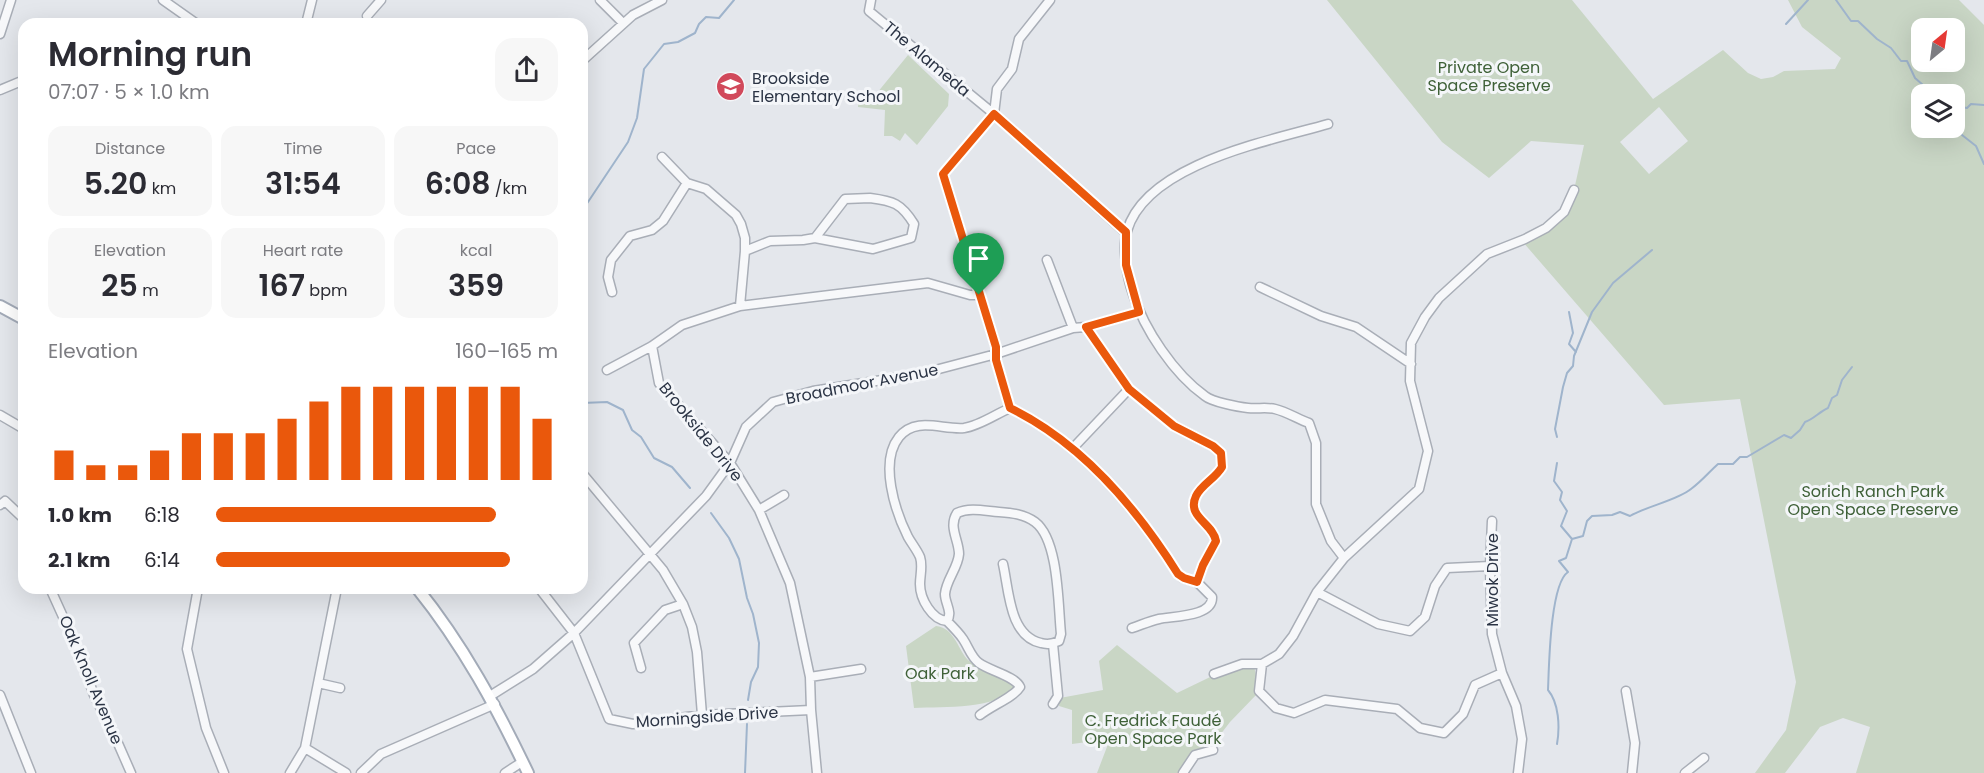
<!DOCTYPE html>
<meta charset="utf-8">
<style>
body{margin:0;font-family:Poppins,sans-serif;background:#f7f7f7;color:#2b2b33;height:100vh;display:flex;flex-direction:column;font-size:22px;white-space:nowrap}
*{box-sizing:border-box;margin:0}
p{font-size:20px;color:#7c7c81}
.icon{flex:none;width:33px;height:33px;fill:none;stroke:currentColor;stroke-width:2;stroke-linecap:round;stroke-linejoin:round}
.map{position:relative;flex:1;overflow:hidden}
.panel{position:absolute;left:18px;top:18px;width:570px;height:576px;display:flex;flex-direction:column;background:#fff;border-radius:18px;box-shadow:0 6px 24px #0002}
.panel>*{flex:none}
.needle{width:39px;rotate:29deg}
.controls{position:absolute;left:1911px;top:18px;display:grid;gap:12px}
.controls a{display:grid;place-items:center;width:54px;height:54px;border-radius:12px;background:#fff;box-shadow:0 6px 24px #0002;font-size:30px}
.pin{position:absolute;display:grid;place-items:center;width:51px;height:51px;color:#fff;margin:-62px -26px;border-radius:50% 50% 50% 0;rotate:-45deg;box-shadow:0 0 6px #0007}
.pin .icon{rotate:45deg}
.round{display:grid;place-items:center;flex:none;width:63px;height:63px;border-radius:18px;background:#f7f7f7}
.overview{display:flex;align-items:center;justify-content:space-between;height:102px;padding:0 30px}
h1{font-size:33px;font-weight:600;line-height:45px}
.figures{display:grid;grid-template-columns:repeat(3,1fr);gap:9px;height:102px;padding:6px 30px}
.figures div{display:grid;align-content:center;border-radius:15px;background:#f7f7f7;text-align:center}
.figures b{font-size:30px;font-weight:600}
.figures small{font-size:16px;font-weight:400}
.figures p{font-size:16px}
.chart{height:168px;padding:12px 30px}
.chart p{display:flex;justify-content:space-between}
.chart svg{width:100%;height:108px;margin-top:6px;stroke:#ea580c;stroke-width:6}
ul{padding:0 30px;list-style:none;font-size:20px}
li{display:grid;grid-template-columns:96px 72px 1fr;align-items:center;height:45px}
li i{height:15px;border-radius:8px;background:#ea580c}
.map>svg:first-child{display:block}
.green{fill:#c9d6c5;fill-rule:evenodd}
.lines{fill:none;stroke-linecap:round;stroke-linejoin:round}
.stream{stroke:#9fb4cc;stroke-width:2}
.minor-casing{stroke:#a9aeb7;stroke-width:11}
.major-casing{stroke:#a3abb8;stroke-width:14}
.minor{stroke:#f7f8fa;stroke-width:8}
.major{stroke:#fff;stroke-width:10}
.route-casing{stroke:#fff;stroke-width:12}
.route{stroke:#ea580c;stroke-width:8}
.labels{text-anchor:middle;dominant-baseline:central;stroke-width:6;stroke-linejoin:round;paint-order:stroke}
.street-label{font-size:16px;fill:#2b3445;stroke:#f4f6f9}
.park-label{font-size:16px;fill:#3f6138;stroke:#f4f6f9}
.poi-label{font-size:16px;fill:#2b3445;stroke:#f4f6f9;text-anchor:start}
</style>
<div class="map">
<svg width="1984" height="773" viewBox="0 0 1984 773">
<rect width="100%" height="100%" fill="#e4e7ec"/>
<path class="green" d="M1327,0H1572L1653,99L1723,50L1748,73L1761,79L1773,77L1784,71L1835,69L1841,58L1802,27L1788,0H1959L1984,25V773H1856L1870,727L1843,718L1820,727L1785,773H1755L1786,730L1796,682L1740,399L1664,405L1522,241L1564,212L1574,190L1584,145L1531,141L1489,178L1442,142ZM1922,28H1954V62H1922ZM1922,94H1954V128H1922ZM1659,107L1688,141L1649,174L1620,142Z
M908,55L949,94L948,106L917,145L905,133L900,141L892,136H884L885,110L858,107L859,94L877,93Z
M936,626C954,628 957,647 967,659C974,667 1008,679 1019,684C998,711 945,706 914,708L906,646Z
M1117,645L1177,693L1231,667L1253,666C1258,673 1255,685 1257,694L1230,722L1207,752L1194,756L1183,773H1097L1110,739L1072,744V710L1059,706L1060,698L1103,690L1099,661Z"/>
<g class="lines">
<path class="stream" d="M1836,0L1851,21H1858L1877,39L1891,48L1901,61H1907L1915,78L1923,85H1931L1943,94
M1786,24L1808,0
M1955,106L1967,108L1971,104L1984,105
M1954,116L1955,107
M1954,123L1962,135L1976,146L1984,164
M582,211L628,142L637,118L644,69L664,44L678,42L695,33L699,24L706,17L719,18L734,0
M1569,312L1573,333L1569,344L1576,352
M582,403L607,402L623,410L632,430L641,437L654,458L672,467L690,488
M1557,437L1555,429L1563,387L1567,373L1573,366L1574,356L1592,312L1613,283L1652,250
M1557,463L1554,481L1562,492L1560,500L1567,511L1561,526L1572,539
M711,513L729,538L739,559L747,598L753,614L759,643L758,667L751,682L748,700
M1557,744C1560,727 1559,703 1548,690C1549,667 1550,584 1568,572L1559,561L1566,558L1572,539L1583,536L1587,521L1592,516L1612,515L1620,512L1630,516C1647,506 1678,500 1691,489C1702,481 1709,472 1718,464H1733L1740,457H1747L1784,435L1791,438L1800,430L1805,422C1814,419 1819,412 1828,408L1832,398L1837,395L1842,380L1852,367
M745,773L747,724"/>
<defs>
<path id="minor" d="M163,0L197,24
M600,0L623,23
M871,0L869,11L994,114L1126,233
M1050,0L1019,39L1012,69L997,89L994,114L943,174L996,347V360L1010,408C1082,443 1136,508 1178,574L1183,578L1197,582L1212,597C1213,617 1173,616 1159,619C1150,621 1141,625 1132,628
M367,16L381,0
M306,24L312,0
M0,34L11,0
M582,61L633,15L662,0
M0,90L24,80
M1328,124C1269,141 1146,164 1127,231C1122,248 1127,277 1133,294C1144,329 1174,374 1205,396C1212,402 1239,407 1248,408C1257,409 1267,407 1275,409C1287,412 1298,419 1309,423L1316,443V504L1331,541L1344,558
M662,157L687,183L706,189L736,215L741,224L745,238V251L740,306
M870,198C893,201 901,203 914,224L911,238L873,249L815,238L845,199Z
M745,251L770,241L803,240L815,238
M1047,260L1073,328
M1260,287L1321,316L1356,327L1411,364
M612,292L608,277L611,260L630,236L652,230L663,221L687,183
M1086,327L1129,389L1174,426L1213,446L1221,453L1222,467C1215,479 1202,484 1196,496C1186,517 1213,523 1216,541L1203,565L1197,582
M652,346L659,383L730,463L759,510L790,583L810,677L811,710L817,773
M607,370L652,346L682,325L740,306L928,283L970,295H979
M0,415L24,429
M1073,448L1129,389
M582,473L663,570L683,604L692,627L697,652L702,715
M0,505L5,501L24,519
M759,510L784,495
M1492,521L1490,566L1492,634L1502,673L1516,706L1522,739L1518,773
M50,588L74,641L94,695L113,732L131,773
M198,588L187,649L206,728L224,773
M539,588L574,633L609,719L633,724L702,715L811,710
M1317,592L1378,624L1410,631L1425,617L1435,586L1447,568L1490,566
M947,621C953,612 945,604 945,594C946,580 958,568 959,554C959,540 948,527 957,513C970,507 985,511 999,512C1012,513 1024,514 1035,522C1059,540 1058,605 1061,634L1059,641C1053,644 1048,645 1041,643C1009,636 1009,590 1003,564
M947,621C932,620 920,599 920,584C920,575 923,566 920,557C917,550 912,544 908,537C895,511 879,462 899,437C916,416 942,430 964,428C979,426 996,414 1010,408
M947,621C953,627 959,633 963,639C969,648 971,657 979,663C990,671 1015,676 1020,687C1014,697 991,706 980,715
M1053,644L1058,696L1053,704
M1262,664L1279,654L1293,636L1317,592L1344,558L1419,489L1428,451L1410,381L1411,343L1425,317L1439,298L1487,254L1525,239L1546,228L1564,212L1574,190
M1262,664L1259,691L1276,708L1294,713L1325,700L1397,709L1420,728L1444,733L1463,714L1475,685L1502,673
M641,668L634,643L665,610L683,604
M1214,674L1242,664H1262
M810,677L861,669
M318,683L340,688
M1626,691L1635,743L1632,773
M0,695L31,773
M490,696L533,669L574,633L650,554L706,496L730,463L746,427L773,402L813,391L920,374L996,354L1073,328L1086,327L1139,312
M305,748L346,773
M290,773L305,748L337,588
M361,773L381,754L495,704
M505,773L522,762
M1183,773L1195,755L1213,750
M1685,773L1704,758"/>
<path id="major" d="M0,306L24,319
M417,588C463,645 497,708 528,773"/>
</defs>
<use href="#minor" class="minor-casing"/>
<use href="#major" class="major-casing"/>
<use href="#minor" class="minor"/>
<use href="#major" class="major"/>
</g>
<g class="lines">
<defs>
<path id="route" d="M994,114L1126,232V265L1139,312L1086,327L1129,389L1174,426L1213,446L1221,453L1222,467C1215,479 1202,484 1196,496C1186,517 1213,523 1216,541L1203,565L1197,582L1184,578L1178,574C1136,507 1082,443 1010,408L996,360V347L943,174Z"/>
</defs>
<use href="#route" class="route-casing"/>
<use href="#route" class="route"/>
</g>
<defs>
<symbol id="school-disc" viewBox="-11 -11 22 22"><circle r="9.5" fill="#d1495b" stroke="#f4f6f9"/><path d="M0-5L7-2L0 1L-7-2ZM-4 1L0 2.5L4 1V4Q0 6-4 4Z" fill="#fff"/></symbol>
</defs>
<g fill-rule="evenodd">
<use href="#school-disc" x="714" y="70" width="33" height="33"/>
</g>
<g class="labels">
<g class="street-label">
<text transform="translate(927 59) rotate(40)">The Alameda</text>
<text transform="translate(862 384) rotate(-11)">Broadmoor Avenue</text>
<text transform="translate(701 432) rotate(51)">Brookside Drive</text>
<text transform="translate(1492 580) rotate(-90)">Miwok Drive</text>
<text transform="translate(91 680) rotate(67)">Oak Knoll Avenue</text>
<text transform="translate(707 717) rotate(-4)">Morningside Drive</text>
</g>
<g class="park-label">
<text x="1489" y="67">Private Open<tspan x="1489" dy="18">Space Preserve</tspan></text>
<text x="1873" y="491">Sorich Ranch Park<tspan x="1873" dy="18">Open Space Preserve</tspan></text>
<text x="940" y="673">Oak Park</text>
<text x="1153" y="720">C. Fredrick Faudé<tspan x="1153" dy="18">Open Space Park</tspan></text>
</g>
<g class="poi-label">
<text x="752" y="78">Brookside<tspan x="752" dy="18">Elementary School</tspan></text>
</g>
</g>
</svg>
<div class="controls">
<a><svg class="needle" viewBox="-14 -14 28 28"><path d="M0-13l5 13h-10z" fill="#e53935"/><path d="M0 13l5-13h-10z" fill="#7c7c81"/></svg></a>
<a><svg class="icon" aria-label="layers" viewBox="0 0 24 24"><path d="M12 4l9 5-9 5-9-5zM3 14l9 5 9-5"/></svg></a>
</div>
<div class="pin" style="left:979px;top:295px;background:#1e9e55"><svg class="icon" aria-label="arrive" viewBox="0 0 24 24"><path d="M6 21V4h12l-3 4 3 4H6"/></svg></div>
<section class="panel">
<div class="overview"><div><h1>Morning run</h1><p>07:07 · 5 × 1.0 km</p></div><a class="round"><svg class="icon" aria-label="share" viewBox="0 0 24 24"><path d="M12 15V3M7 8l5-5 5 5M5 13v7h14v-7"/></svg></a></div>
<div class="figures">
<div><p>Distance</p><b>5.20<small> km</small></b></div>
<div><p>Time</p><b>31:54</b></div>
<div><p>Pace</p><b>6:08<small> /km</small></b></div>
</div>
<div class="figures">
<div><p>Elevation</p><b>25<small> m</small></b></div>
<div><p>Heart rate</p><b>167<small> bpm</small></b></div>
<div><p>kcal</p><b>359</b></div>
</div>
<div class="chart"><p><span>Elevation</span>160–165 m</p>
<svg viewBox="0 0 160 44" preserveAspectRatio="none"><path d="M5 44V32M15 44V38M25 44V38M35 44V32M45 44V25M55 44V25M65 44V25M75 44V19M85 44V12M95 44V6M105 44V6M115 44V6M125 44V6M135 44V6M145 44V6M155 44V19"/></svg>
</div>
<ul>
<li><b>1.0 km</b>6:18<i style="width:82%"></i></li>
<li><b>2.1 km</b>6:14<i style="width:86%"></i></li>
</ul>
</section>
</div>
